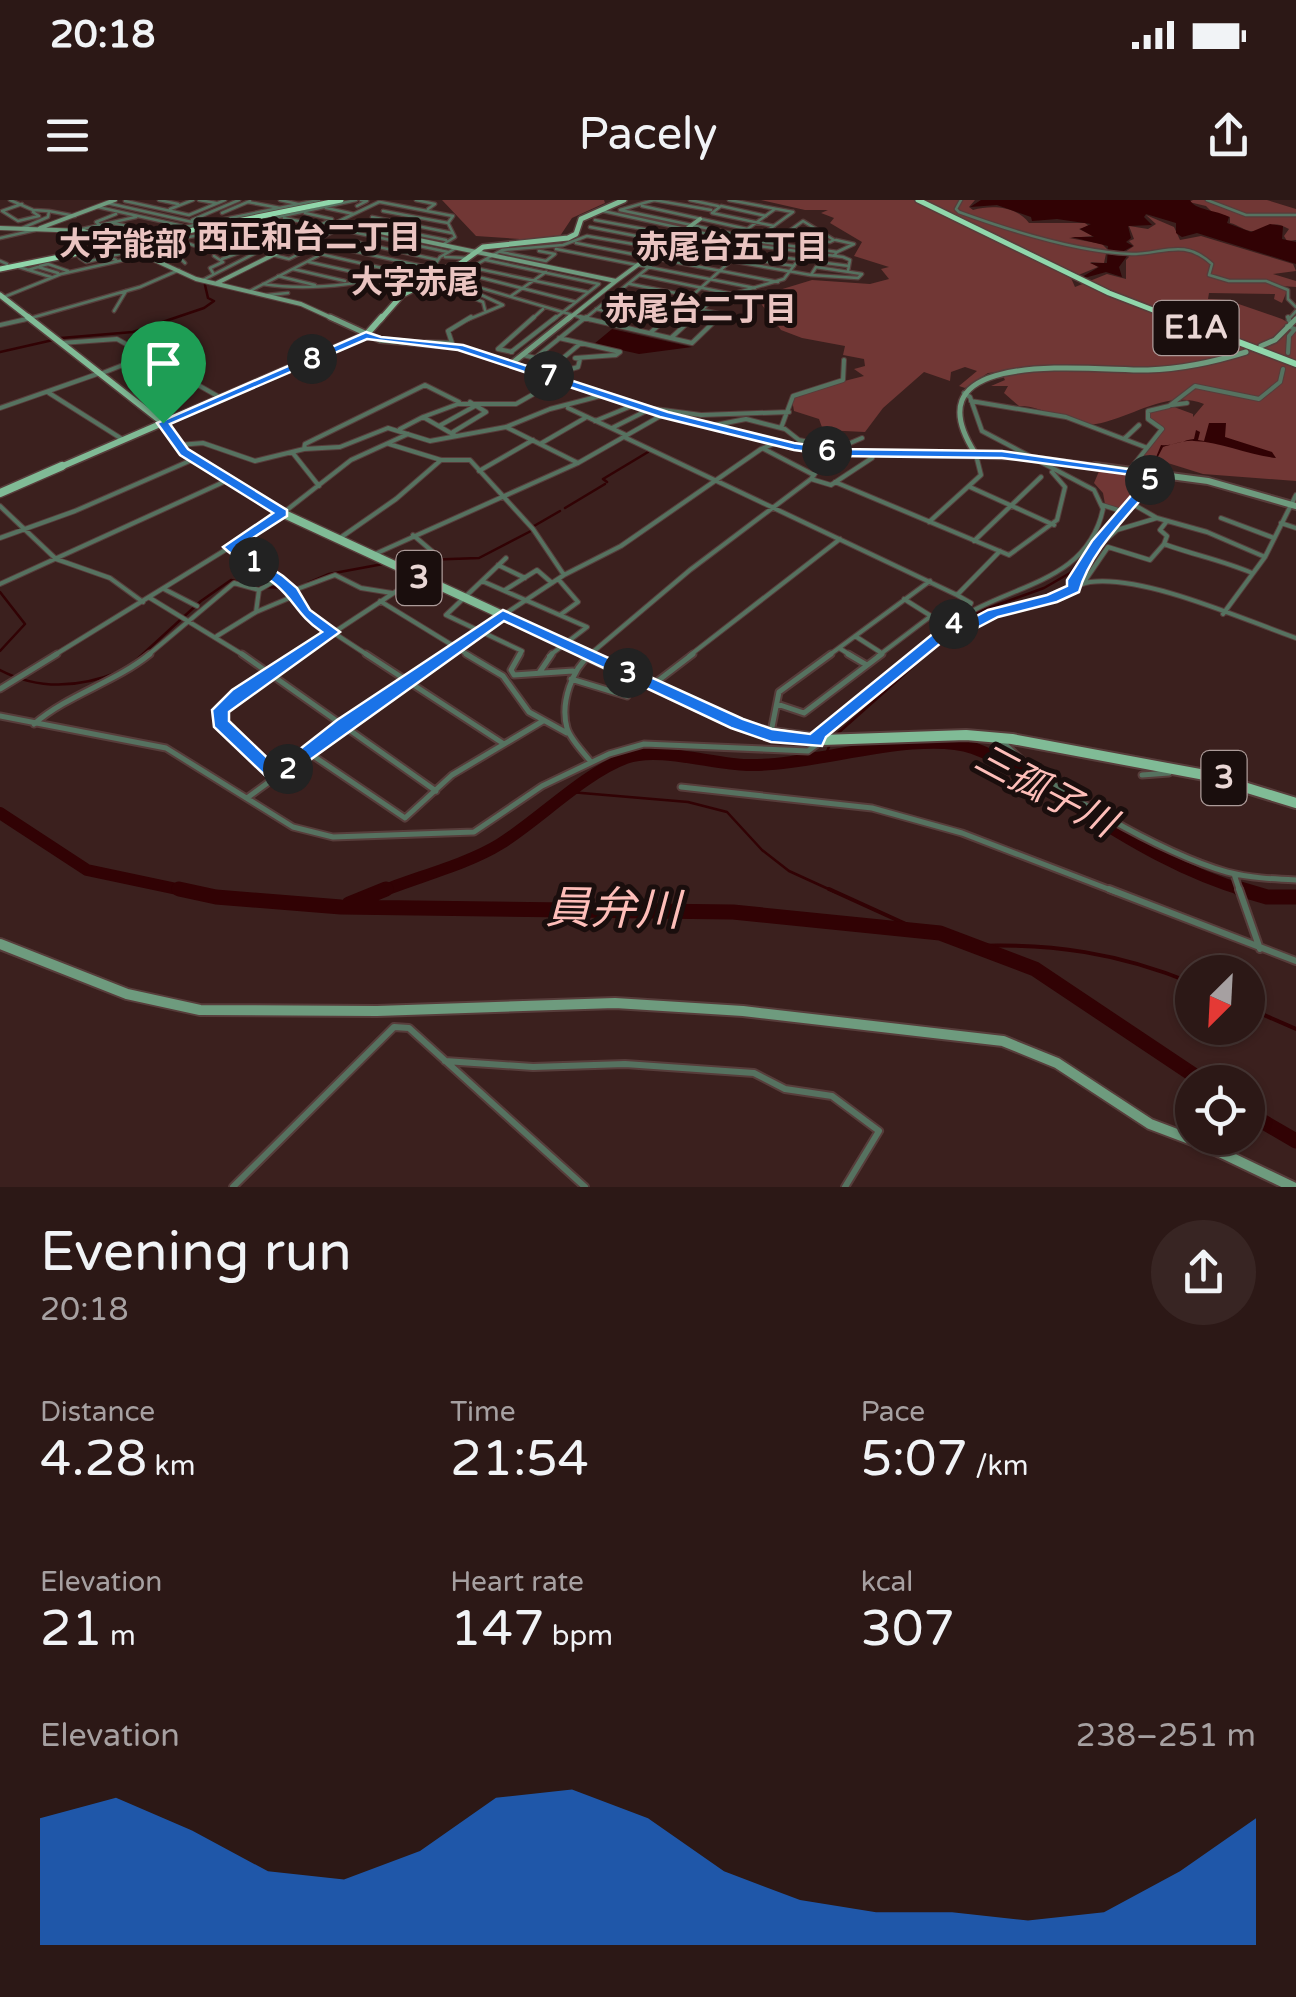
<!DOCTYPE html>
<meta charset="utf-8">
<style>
body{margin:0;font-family:"Varela Round","Noto Sans JP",sans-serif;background:#382523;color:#f1f3f6;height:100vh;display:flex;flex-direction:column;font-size:38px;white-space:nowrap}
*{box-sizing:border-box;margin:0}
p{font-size:32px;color:#a6a0a1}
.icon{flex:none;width:55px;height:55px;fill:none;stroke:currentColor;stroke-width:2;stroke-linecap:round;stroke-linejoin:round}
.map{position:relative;height:987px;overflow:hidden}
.drawer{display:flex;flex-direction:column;background:#2c1816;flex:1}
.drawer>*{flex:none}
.needle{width:65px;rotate:204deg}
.buttons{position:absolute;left:1175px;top:755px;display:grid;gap:20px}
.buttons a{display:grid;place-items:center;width:90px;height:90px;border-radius:50%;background:#2c1816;box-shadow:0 2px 8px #0004,0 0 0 2px #483735;font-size:50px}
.pin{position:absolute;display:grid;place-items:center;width:85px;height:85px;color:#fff;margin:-102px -42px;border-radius:50% 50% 50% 0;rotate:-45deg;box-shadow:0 0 10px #0007}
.pin .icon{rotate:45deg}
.km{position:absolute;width:50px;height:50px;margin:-25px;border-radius:50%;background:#222;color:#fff;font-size:28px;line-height:50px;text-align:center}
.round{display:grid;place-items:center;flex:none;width:105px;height:105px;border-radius:52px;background:#382523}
.headline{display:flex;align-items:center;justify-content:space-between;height:170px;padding:0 40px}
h1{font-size:55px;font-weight:600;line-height:75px}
.metrics{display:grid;grid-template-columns:repeat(3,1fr);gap:15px;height:170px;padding:10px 40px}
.metrics div{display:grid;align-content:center}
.metrics b{font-size:50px;font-weight:600}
.metrics small{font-size:28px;font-weight:400}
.metrics p{font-size:28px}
.chart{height:280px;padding:20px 40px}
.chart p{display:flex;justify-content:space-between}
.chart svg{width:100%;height:180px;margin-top:10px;fill:#1a73e8;opacity:.7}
.status{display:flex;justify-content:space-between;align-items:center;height:70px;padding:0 50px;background:#2c1816;direction:ltr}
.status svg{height:28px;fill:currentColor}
header{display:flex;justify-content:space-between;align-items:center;height:130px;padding:0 40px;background:#2c1816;font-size:45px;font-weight:600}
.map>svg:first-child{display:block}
.green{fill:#713735}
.water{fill:#310204}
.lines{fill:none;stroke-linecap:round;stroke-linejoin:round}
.stream-far1{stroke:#310204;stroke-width:2.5}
.stream{stroke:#310204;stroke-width:4}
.river-far1{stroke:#310204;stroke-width:12}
.river{stroke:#310204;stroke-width:15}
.street-far3-casing{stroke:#573d3b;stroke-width:5}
.street-far2-casing{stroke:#573d3b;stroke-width:6}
.street-far1-casing{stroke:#573d3b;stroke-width:9}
.street-casing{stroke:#573d3b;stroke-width:10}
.secondary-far3-casing{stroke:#573d3b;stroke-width:6}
.secondary-far2-casing{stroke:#573d3b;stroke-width:8}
.secondary-far1-casing{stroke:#573d3b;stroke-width:10}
.secondary-casing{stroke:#573d3b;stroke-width:14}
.primary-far3-casing{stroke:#573d3b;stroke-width:8}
.primary-far2-casing{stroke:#573d3b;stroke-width:9}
.primary-far1-casing{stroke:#573d3b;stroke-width:11}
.primary-casing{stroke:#573d3b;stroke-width:14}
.highway-far1-casing{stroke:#573d3b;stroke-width:8}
.highway-casing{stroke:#573d3b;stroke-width:9}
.street-far3{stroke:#567260;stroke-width:2.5}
.street-far2{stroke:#567260;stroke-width:4}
.street-far1{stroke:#567260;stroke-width:5}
.street{stroke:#567260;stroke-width:6}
.secondary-far3{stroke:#6e9b7e;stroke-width:4}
.secondary-far2{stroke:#6e9b7e;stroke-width:5}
.secondary-far1{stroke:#6e9b7e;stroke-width:6}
.secondary{stroke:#6e9b7e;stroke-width:10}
.primary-far3{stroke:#80bb96;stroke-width:5}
.primary-far2{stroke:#80bb96;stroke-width:6}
.primary-far1{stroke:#80bb96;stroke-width:8}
.primary{stroke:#80bb96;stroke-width:10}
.highway-far1{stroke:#90d7ab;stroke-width:5}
.highway{stroke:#90d7ab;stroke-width:6}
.route{fill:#1a73e8;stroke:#fff;stroke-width:2.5;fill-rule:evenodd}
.labels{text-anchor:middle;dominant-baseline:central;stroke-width:10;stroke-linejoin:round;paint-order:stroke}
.far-neighbourhood-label{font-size:32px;font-weight:bold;fill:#eac4c1;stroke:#1a0e0d}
.far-quarter-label{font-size:32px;font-weight:bold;fill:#eac4c1;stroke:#1a0e0d}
.shield{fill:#1a0e0d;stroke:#ac9b99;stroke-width:2.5}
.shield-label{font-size:32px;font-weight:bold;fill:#ead7d5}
.water-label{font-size:38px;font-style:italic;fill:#febeb9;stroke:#1a0e0d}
.near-water-label{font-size:45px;font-style:italic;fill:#febeb9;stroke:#1a0e0d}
</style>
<div class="status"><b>20:18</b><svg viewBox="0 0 49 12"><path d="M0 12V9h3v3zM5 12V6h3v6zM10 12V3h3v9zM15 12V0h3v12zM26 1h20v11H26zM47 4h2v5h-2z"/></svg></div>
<header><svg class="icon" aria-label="menu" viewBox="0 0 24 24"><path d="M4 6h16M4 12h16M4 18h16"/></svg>Pacely<svg class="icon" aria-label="share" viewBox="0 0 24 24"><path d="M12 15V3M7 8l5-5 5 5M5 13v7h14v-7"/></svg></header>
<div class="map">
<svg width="1296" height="987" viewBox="0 0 1296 987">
<rect width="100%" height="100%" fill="#3b201e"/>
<path class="green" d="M442,0H604L605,3L572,18L560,36L536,40L476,36Z
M761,0H975L969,7L973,10C992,5 1016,6 1029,23H1085L1089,26L1079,29L1093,36L1069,38L1102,44L1107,49L1104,63L1090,62L1098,67L1071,78L1075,87L1107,74L1126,79V60L1129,57L1125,52L1134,46L1129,41L1134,39L1129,26L1148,29L1156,24L1146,15L1174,27L1180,40L1201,36L1293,64L1296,71L1273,74L1296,81V87L1281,86L1287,91L1282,103L1274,99L1275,94L1209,93L1208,99L1227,100L1282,119L1296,127V281L1203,274L1155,259L1149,272L1131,271L1163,230L1149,218V212L1174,207L1193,214V217L1204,204C1168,189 1133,217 1096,224C1071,228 1044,205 1019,206L1004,193L1008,186H991L1005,180L1001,172L988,173L965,188L959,186L977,171L965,167L951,172L950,181L924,172L883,208L865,232L823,230L819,219L794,211L792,200L805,191L864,176L854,169L865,166L864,159L843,155L845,146L802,138L781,130L756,97L812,80L870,84L889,79L881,69L889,67L854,56L862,42L830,23L834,18L821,13L828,10H805Z
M1193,0H1267L1296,9V40L1287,41L1284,36L1289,29C1272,19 1270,28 1256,31C1247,33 1239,25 1230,23V17L1212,12L1206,6L1189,2Z
M1100,269L1135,274L1133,278L1142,281L1119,309L1105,304L1103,293L1094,283Z"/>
<path class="water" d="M981,0H1190C1194,10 1217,10 1229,17L1227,23L1251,32L1270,24L1283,26L1282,39L1296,42V64L1197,33L1182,37L1176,33V23L1146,14L1144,17L1152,25L1128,26L1131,38L1126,42L1133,46L1122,52L1127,56L1119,67L1122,77L1106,72L1077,80L1099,67L1090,63H1107L1108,46L1071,37H1094L1080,29L1091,24L1057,19L1032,21L1031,17L997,5L970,7Z
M612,129L692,147L639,154L594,144Z
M1209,223H1226L1225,237L1272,252L1276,258C1248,255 1222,242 1194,241C1183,240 1171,245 1163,247L1150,272L1161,245C1170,247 1184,240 1194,239L1196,230L1200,232L1198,240L1204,241Z"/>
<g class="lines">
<path class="stream-far1" d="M61,138L133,132L204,108L214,101L208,98L205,85
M0,152L53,140
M607,282L603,279L648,252
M565,308L605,284
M534,326L560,311
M395,361L479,358L531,331
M308,383L329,374L383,364
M0,392L25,424L0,451
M132,464L201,401L231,380L259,387L296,388
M0,470C40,491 80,488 121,471
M837,534L972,414L1044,388L1070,373L1149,277
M825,557L830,544
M570,592L688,602L727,612L762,650L789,671L835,692"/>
<path class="stream" d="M829,689L919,730
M973,746C1052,743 1119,753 1192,783
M1248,808L1296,829"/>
<path class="river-far1" d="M0,613L87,670L191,692
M380,692C417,677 468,664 500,644C539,620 583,574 626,558C657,546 712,564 747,565C811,567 917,529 973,548C1009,561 1041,584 1073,604C1130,641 1184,673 1249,692"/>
<path class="river" d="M179,689L216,697L341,707L733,712L940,733L1035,769L1204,882
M1240,689L1267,697H1296
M349,704L386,689
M1248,913L1296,941"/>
<defs>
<path id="street-far3" d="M10,0L33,10L49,11L48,17L20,29
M159,0L178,4
M199,0L216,3
M280,0L298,4
M416,0L435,4L428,9
M654,0L620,10L739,35L775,9
M654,0L711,10
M690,0L718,6
M729,0L793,12
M961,0L956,9L959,12C1011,31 1076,52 1132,54C1163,54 1184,38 1212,64L1209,75L1229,81H1266L1288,90V99L1296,107
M1207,0L1246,15H1296
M125,1L189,15L225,0
M248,2L280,8
M380,2L453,16L448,23L455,37L442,45
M107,3L201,24
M22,4L2,11L18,21L39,16L33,12
M357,6L367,1L361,0
M642,6L747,29
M98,7L183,26
M326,8L354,14
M170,9L193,0
M49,11L75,16
M383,11L448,23
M603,11L717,36L837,52L834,56
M222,13L250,1
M766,16L721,6L712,13L774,26
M372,17L452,33
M284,18L318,25
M192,20L239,0
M595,20L666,33
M112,23L160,32L319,0
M265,23L303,31
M335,23L379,2
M360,23L446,40
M100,25L96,22L116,14
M242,27L290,37
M590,27L657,40
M78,30L136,17
M213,30L400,72
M219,30L356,0
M794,30L818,33
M763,34L830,42
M782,36L803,21L834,40L830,42
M0,38L35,30
M712,40L843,57L850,60L848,71
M836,40L854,44L837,52
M356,42L438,60
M315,43L427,67
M576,43L637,55
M190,44L209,51L218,47L226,50
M282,44L332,19L305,13
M137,46L200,35
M301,48L338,29L448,52
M556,49L755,88
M110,50L119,54L86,62L80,58Z
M501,52L546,61L555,54L539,51
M741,52L849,66
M675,53L700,33
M273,55L289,59L303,52
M693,56L715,38
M109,57L116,60
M445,57L467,58
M734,57L794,66
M222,59L244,51
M710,59L730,42
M182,60L185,63
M486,60L599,84L553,120
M0,61L7,64
M309,62L367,75
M40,66L48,64L68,71
M19,67L51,77
M816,67L862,74L858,78L811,75Z
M474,68L588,92
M293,69L345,81
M432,69L460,64
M28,70L38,67L58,73
M213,73L210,68L223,62L214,56
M639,75L732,94L784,79L804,52
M278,76L315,85
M440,76L590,120
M482,78L576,102
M203,80L271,45
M263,84C320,93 377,80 433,68L440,57L456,48
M630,84L691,96
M440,85L502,50L563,45L587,36L811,75
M443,86L483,102L485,110
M250,91L318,56
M618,92L722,114L716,120
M267,95L288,93
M511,96L546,72
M4,97L61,74L146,55
M607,100L671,114
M596,109L646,120
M114,111L126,91
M31,118L140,87L179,70
M23,120L31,118
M467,120L503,105L477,93
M531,120L543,109
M583,120L659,59L778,82
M665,120L753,41L793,12
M691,120L721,92
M1288,120L1296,111"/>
<path id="street-far2" d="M580,117L692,143L719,117
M634,117L661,123
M1288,117L1290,122
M0,125L31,118
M1287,126L1295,129L1289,136L1288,153
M650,133L668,117
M672,137L694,117
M559,138L620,152L616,155
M426,142L452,143L448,131L471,117
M61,143L117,139L221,198
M511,152L556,117
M512,152L498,149L534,117
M523,155L557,163L581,143
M535,158L586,117
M100,174L146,156
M551,175L578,167L580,159L575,158L616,155
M49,193L122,239
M971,201L1066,217L1145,247
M1172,205L1187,203
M0,208L100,173
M568,208L626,235
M655,209L701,215L789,212
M595,221L634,205
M439,226L475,206
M710,226L746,219L785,229L799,240L850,251
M506,227L578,263
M612,228L650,209
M781,228L793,196L843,180L844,160
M400,229L423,217
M453,232L486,212L470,202
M456,236L423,217L458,204H516L560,179
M624,237L957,395L1000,351
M1124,239L1139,225
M389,244L441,260H470L533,329L564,375
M540,244L585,218
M179,245L203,243L255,261L304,249L340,247L388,228L430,241L506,227L550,209L604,195
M841,247L862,238
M304,249L305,244L425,185L459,202
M764,249L814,275
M292,252L319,286
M479,271L533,240
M1128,272L1162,229L1148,219V211L1169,206L1195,186L1259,199L1280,182L1283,169
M811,279L831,285L872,258L874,252
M835,282L1009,355L1057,320L1065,287L1052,272
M970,287L1054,325
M1102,305L1118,310
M0,306L56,359L110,378L143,402
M1136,306L1157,318L1207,332L1265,357
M1221,318L1274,338
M929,322L981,275L976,255
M1281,323L1296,328
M413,335L439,357L438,367L425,377
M0,338L75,311L194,259
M340,338L396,299L441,260
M974,341L1041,277
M1102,343L1117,330L1157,318
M1164,344L1167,336L1160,330L1167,321
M230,347L278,379L314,420L369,456
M375,354L578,263L664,214
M506,358L446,415L522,451L519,456
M498,365L525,378
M559,380L578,402L560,415
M482,381L587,427L549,456
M1084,382L1108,347L1150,360L1164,344C1194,355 1221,360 1252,373
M0,384L228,280
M1074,388L1095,345L1156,274
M164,389L197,406
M505,390L537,370L552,383
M292,391L335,375L361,388L392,393
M957,395L971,403L966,412
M150,398L245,456
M380,401L470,456
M256,412L294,396
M1223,414L1265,357L1296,295
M956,422L968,427C993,412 1020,409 1048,400C1062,396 1075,384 1090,382C1145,375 1242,419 1296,438
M217,436L256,412L259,390
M855,436L880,452
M839,448L852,456
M53,456L274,320L351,260L408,234
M147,456L234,383L259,390L278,379
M298,456L418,377
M441,456L564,375L621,346L761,249L776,243
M588,456L690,370L811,279L831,251
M689,456L840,339
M828,456L930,381
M878,456L931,416L904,399
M914,456C934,440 953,421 976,409C1026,383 1089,375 1103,309L1094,290L982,231L970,197L964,193"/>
<path id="street-far1" d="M242,454L436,591
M366,454L504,544
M466,454L503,476L529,512L567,533
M520,454L511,470L514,475L573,471
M591,454C572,469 560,503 567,528C570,539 584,553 591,562
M848,454L865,464
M539,473L552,454
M571,479L627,496
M655,483L693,454
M0,489L57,454
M777,504L804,513L882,454
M0,516L166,548L293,627L333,637L474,632L542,586L609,554L644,544L808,551L816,545L819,533L917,454
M34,524C69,494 114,483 150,454
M771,532L779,492L831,454
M1002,541C1045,588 1165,655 1227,672C1250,678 1273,679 1296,680
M309,553L405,618L452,575L543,521
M1142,575L1169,573
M275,578L264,561L220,523L223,506L302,454
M681,587L872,608L962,633L1116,692
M247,598L444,454
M1234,674L1240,692"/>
<path id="street" d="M1109,689L1296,761
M1239,689L1260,749
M445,861L533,867L625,864L754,873L785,889L832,896L879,931L845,987
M233,987L394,827L409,828L585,987"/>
<path id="secondary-far3" d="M0,28L84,31L116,43
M40,28L115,0
M124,46L196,79L301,104L336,120
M616,81L700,19
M217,83L337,23L616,81L567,120"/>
<path id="secondary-far2" d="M330,117L380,140L459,147L664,214L794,247L837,252L1024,257L1114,269
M1261,146L1275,140L1296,119
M511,164L570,117
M975,253C906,145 1092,171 1148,170C1181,169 1214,162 1246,152"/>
<path id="secondary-far1" d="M1095,266L1208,281L1296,306"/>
<path id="secondary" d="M0,744L127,794L200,810L377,811L615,803L743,811L1003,841L1057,863L1150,924L1203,944L1293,987"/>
<path id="primary-far3" d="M0,95L32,120
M380,120L402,95L450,71L483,47L568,38L576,34L581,19L624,0"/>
<path id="primary-far2" d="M28,117L163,223L184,252L211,269
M56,269L366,135L382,117"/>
<path id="primary-far1" d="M207,266L282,313L591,456
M0,293L62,266"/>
<path id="primary" d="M585,454L737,524L765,532L822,540L966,535L1012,539L1205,575L1296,603"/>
<path id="highway-far1" d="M918,0L1109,93L1179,120
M0,69L341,0"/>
<path id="highway" d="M1173,117L1296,164"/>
</defs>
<use href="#street-far3" class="street-far3-casing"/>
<use href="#street-far2" class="street-far2-casing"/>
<use href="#street-far1" class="street-far1-casing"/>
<use href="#street" class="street-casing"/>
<use href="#secondary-far3" class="secondary-far3-casing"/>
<use href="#secondary-far2" class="secondary-far2-casing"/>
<use href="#secondary-far1" class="secondary-far1-casing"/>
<use href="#secondary" class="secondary-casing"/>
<use href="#primary-far3" class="primary-far3-casing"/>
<use href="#primary-far2" class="primary-far2-casing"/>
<use href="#primary-far1" class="primary-far1-casing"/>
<use href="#primary" class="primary-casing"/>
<use href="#highway-far1" class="highway-far1-casing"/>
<use href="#highway" class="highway-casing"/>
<use href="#street-far3" class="street-far3"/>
<use href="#street-far2" class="street-far2"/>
<use href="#street-far1" class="street-far1"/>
<use href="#street" class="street"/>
<use href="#secondary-far3" class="secondary-far3"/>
<use href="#secondary-far2" class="secondary-far2"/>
<use href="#secondary-far1" class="secondary-far1"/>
<use href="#secondary" class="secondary"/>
<use href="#primary-far3" class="primary-far3"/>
<use href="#primary-far2" class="primary-far2"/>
<use href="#primary-far1" class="primary-far1"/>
<use href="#primary" class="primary"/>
<use href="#highway-far1" class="highway-far1"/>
<use href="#highway" class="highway"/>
</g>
<path class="route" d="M366,132L381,137L463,145L668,212L794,243L838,249L1002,251L1162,274C1134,311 1091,348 1079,392L1057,402L998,417L973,430L958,429L826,537L822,546L771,542L731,528L504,421L275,585L214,527L212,510L232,490L322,432C297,415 296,402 276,385C260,371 238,362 223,347L273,313L180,255L157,223ZM367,139L458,150L660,217L794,250L838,256L1002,258L1147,277L1092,341L1067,380V386L1047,395L988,410L967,421L951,419L810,534L772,529L743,519L503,410L337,520L277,567L229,521V512L340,432L310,410L297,388L283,376L239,347L287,316V310L188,249L170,224Z"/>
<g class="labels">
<g class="far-neighbourhood-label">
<text x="309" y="38">西正和台二丁目</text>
<text x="732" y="48">赤尾台五丁目</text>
<text x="701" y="110">赤尾台二丁目</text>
</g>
<g class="far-quarter-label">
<text x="123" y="45">大字能部</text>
<text x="415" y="83">大字赤尾</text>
</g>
<g class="shield">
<rect x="1153.5" y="101" width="85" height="54" rx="8"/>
<rect x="396.5" y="351" width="45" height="54" rx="8"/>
<rect x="1201.5" y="551" width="45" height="54" rx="8"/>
</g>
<g class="shield-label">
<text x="1196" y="128">E1A</text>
<text x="419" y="378">3</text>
<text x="1224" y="578">3</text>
</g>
<g class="water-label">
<text transform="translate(1045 591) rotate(28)">三孤子川</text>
</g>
<g class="near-water-label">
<text transform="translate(613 710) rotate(1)">員弁川</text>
</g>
</g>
</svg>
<div class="buttons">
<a><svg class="needle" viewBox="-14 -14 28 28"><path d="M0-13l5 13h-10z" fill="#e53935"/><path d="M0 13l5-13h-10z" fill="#a6a0a1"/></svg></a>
<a><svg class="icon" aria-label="locate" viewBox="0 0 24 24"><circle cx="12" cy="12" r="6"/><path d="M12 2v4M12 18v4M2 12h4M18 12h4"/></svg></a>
</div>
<div class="pin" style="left:163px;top:223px;background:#1e9e55"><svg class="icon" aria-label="arrive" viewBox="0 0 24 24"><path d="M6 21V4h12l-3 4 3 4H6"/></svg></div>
<b class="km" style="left:254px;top:362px">1</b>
<b class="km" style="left:288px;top:569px">2</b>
<b class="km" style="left:628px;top:473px">3</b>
<b class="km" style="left:954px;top:424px">4</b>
<b class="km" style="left:1150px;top:280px">5</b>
<b class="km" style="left:827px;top:251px">6</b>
<b class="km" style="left:549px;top:176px">7</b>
<b class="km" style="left:312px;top:159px">8</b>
</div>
<section class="drawer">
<div class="headline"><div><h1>Evening run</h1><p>20:18</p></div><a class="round"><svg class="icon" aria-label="share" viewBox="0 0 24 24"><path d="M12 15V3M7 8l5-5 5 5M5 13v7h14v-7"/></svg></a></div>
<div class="metrics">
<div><p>Distance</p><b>4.28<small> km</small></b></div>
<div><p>Time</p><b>21:54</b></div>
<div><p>Pace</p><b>5:07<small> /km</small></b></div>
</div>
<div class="metrics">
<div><p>Elevation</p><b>21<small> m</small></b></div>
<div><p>Heart rate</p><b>147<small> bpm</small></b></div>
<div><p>kcal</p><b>307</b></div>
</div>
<div class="chart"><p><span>Elevation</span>238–251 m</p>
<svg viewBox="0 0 160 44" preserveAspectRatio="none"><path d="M0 44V13L10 8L20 16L30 26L40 28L50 21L60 8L70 6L80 13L90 26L100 33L110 36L120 36L130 38L140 36L150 26L160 13V44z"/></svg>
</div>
</section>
